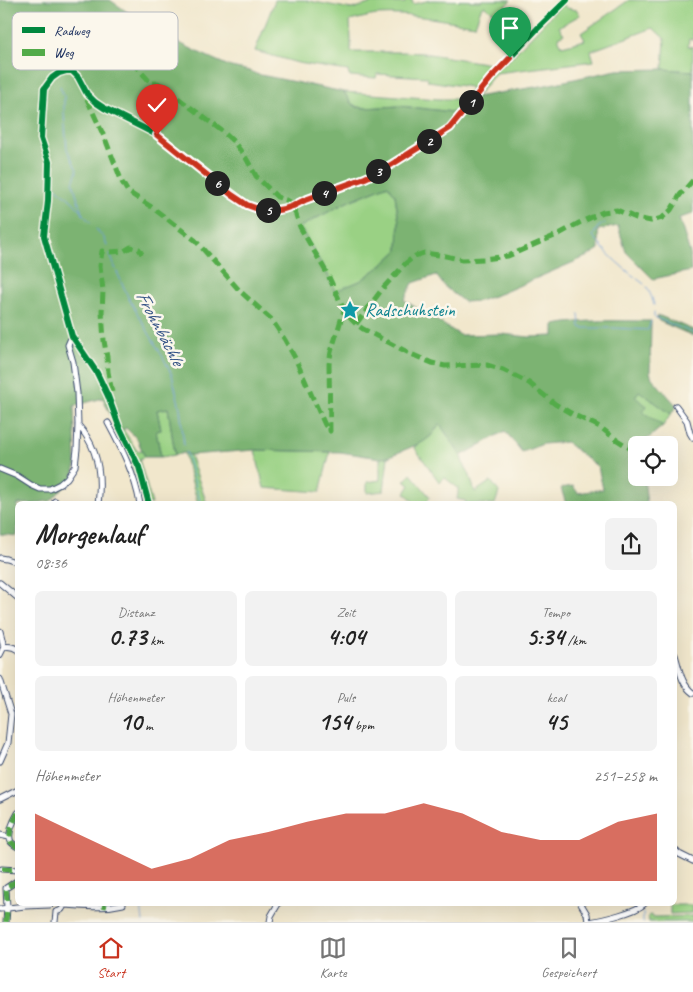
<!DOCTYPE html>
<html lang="de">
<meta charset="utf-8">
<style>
body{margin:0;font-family:Caveat,sans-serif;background:#f2f2f2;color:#222;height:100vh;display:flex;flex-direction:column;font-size:19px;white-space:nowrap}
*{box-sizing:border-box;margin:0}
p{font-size:16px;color:#767676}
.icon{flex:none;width:28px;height:28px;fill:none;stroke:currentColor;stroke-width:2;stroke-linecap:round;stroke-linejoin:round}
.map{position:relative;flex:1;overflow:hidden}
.details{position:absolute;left:15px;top:501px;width:662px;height:405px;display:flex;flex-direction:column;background:#fff;border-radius:8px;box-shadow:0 5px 20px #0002}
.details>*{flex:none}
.fabs{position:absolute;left:628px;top:436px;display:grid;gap:10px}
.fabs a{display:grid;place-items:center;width:50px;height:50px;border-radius:8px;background:#fff;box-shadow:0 5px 20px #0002;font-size:25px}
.pin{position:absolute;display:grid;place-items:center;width:42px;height:42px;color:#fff;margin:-51px -21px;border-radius:50% 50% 50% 0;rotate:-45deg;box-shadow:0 0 5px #0007}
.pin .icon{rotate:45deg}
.km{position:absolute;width:25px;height:25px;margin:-12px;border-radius:50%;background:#222;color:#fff;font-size:14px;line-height:25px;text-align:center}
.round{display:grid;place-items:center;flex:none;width:52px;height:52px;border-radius:8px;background:#f2f2f2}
.head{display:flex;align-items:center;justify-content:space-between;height:85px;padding:0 20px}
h1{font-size:28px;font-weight:600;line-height:38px}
.metrics{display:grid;grid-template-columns:repeat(3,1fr);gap:8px;height:85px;padding:5px 20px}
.metrics div{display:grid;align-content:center;border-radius:8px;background:#f2f2f2;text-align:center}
.metrics b{font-size:25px;font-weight:600}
.metrics small{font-size:14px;font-weight:400}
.metrics p{font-size:14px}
.chart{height:140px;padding:10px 20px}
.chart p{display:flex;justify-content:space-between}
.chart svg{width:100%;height:90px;margin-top:5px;fill:#c8321e;opacity:.7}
.dock{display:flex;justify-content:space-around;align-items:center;height:70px;border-top:1px solid #e0e0e0;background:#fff;font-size:14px;color:#767676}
.dock a{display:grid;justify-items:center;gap:2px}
.dock .on{color:#c8321e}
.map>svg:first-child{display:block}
.green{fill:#9ad184;stroke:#5a8071}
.forest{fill:#7bb372;stroke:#4b7168;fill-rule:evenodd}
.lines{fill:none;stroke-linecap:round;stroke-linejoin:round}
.stream{stroke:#6e9dd7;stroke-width:1}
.minor-casing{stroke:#3b4b6e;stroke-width:7}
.minor{stroke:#fff;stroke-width:5}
.quiet{stroke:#52ab49;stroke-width:5;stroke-dasharray:10 5;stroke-linecap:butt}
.cycleway-casing{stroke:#fbf7ec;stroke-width:9}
.cycleway{stroke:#00873e;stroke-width:6}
.route-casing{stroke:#fff;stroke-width:10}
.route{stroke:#c8321e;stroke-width:6}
.labels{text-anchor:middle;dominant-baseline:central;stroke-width:5;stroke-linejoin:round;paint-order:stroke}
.culture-label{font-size:18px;fill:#0d838f;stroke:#fbf7ec;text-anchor:start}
.water-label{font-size:19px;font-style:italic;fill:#385688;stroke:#fbf7ec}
.key{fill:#fbf7ec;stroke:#b8bbc1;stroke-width:1}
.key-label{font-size:14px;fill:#1b2f5e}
</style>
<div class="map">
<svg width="693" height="922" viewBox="0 0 693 922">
<rect width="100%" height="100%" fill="#fbf7ec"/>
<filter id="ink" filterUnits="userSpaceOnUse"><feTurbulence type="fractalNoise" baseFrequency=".02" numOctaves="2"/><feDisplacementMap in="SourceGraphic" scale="10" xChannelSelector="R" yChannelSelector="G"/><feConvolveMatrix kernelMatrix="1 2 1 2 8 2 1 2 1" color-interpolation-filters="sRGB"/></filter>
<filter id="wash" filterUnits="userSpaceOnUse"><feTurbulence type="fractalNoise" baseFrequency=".0096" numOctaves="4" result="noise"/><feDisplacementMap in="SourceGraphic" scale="20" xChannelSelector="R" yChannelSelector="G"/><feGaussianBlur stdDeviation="1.12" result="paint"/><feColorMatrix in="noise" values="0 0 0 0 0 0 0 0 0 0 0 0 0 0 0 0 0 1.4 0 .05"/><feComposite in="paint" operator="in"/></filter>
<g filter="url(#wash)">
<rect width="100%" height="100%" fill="#f1e7cc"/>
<path class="green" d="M275,0H304L352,9L372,3H405V0H412L413,4L431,0L481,1L482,0H511L497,15L485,6H482L475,25C442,20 409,13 377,15C368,16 359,19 350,21L351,39V52H404L423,53L503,66L562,4L567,8L577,10L580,15L559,27L564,34L558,37L562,46L585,40L581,33L629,0H691L693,1V40L689,39L688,46L693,47V71L663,69L665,39L653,28L591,51L594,61L496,73L462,113L400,106L364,108L357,107L351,103L344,92L439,99H462L471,90L470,87L428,81L427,77L377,74L376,78L349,76L348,71L298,63L255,51Z
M388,185L395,195L399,222L398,250L382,265L360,281L335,292L328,275L300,227L347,202Z
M639,390L671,414L663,426L643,412L635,397Z
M168,408L175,455L161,457L156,431L161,430L157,410Z
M440,424L461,456L462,461L469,473L475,492L491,481L499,492L495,504H465L466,501L457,499L458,493V488L444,477L440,483L414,447L431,436Z
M123,429L137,451L142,450L145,457L139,459L152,504H145L129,457L118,432Z
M255,450L330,452L320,492L264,488Z
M184,453L190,455L207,504H198Z
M388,457L384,491L367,493V482L380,480V458Z
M411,474L430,497L425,504H416L405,493L410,485L404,481Z
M670,905H692V913L670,914Z
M650,915L655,917L693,916V922H649L648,916Z"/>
<path class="forest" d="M0,0H110L155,31L202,54L231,67L250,71L256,74L344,92L351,103L357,107L364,108L400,106L462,113L475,97L541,86L617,70L663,69L693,71V214L679,218L690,253L691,271L653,279L626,252L618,226L598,230L599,249L588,256L502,293L479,301L464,302L445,287L436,275L413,283L404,300L460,335L502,334L529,337L554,336V325C586,319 618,321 651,321L650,372L652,378L677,406L671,414L639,391L635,397L647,406L643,412L663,426L640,445H636V448L631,451L636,457V478H644L647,504H566L561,488L573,486L578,493L603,489L598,467L566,442L543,444L522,452L505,431L461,456L440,424L431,436L423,442L388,457L380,458L340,452L255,450L190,455L184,453L175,455L168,408L157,410L161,430L156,431L161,457H145L137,439L126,428L118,432L103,398L74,406L76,465L72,481L61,490L51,501L42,502L35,504H18L17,536L0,534ZM388,185L395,195L399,222L398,250L382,265L360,281L335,291L328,275L300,227L347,202Z
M658,316H660L693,330V336L659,321L657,319Z"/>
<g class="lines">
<path class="stream" d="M347,0H366
M60,86L64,96V114L67,149L77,170L73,183L82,213L91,223
M54,186C65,194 73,201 81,211
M605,223L598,227L593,236C607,255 625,270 644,284
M96,229L104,238L107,246
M110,254L114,265L129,299L164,359L172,375L180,408L184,445
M647,287L652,298L654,305
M654,312V317L693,333
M579,314L580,327L582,328H615L648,330L651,321
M186,452L201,504
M141,904L143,922
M643,913V922"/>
</g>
</g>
<g filter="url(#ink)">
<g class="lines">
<defs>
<path id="minor" d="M676,406L687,421L690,433L693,438
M108,423C122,449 135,475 140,504
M78,425C98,447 102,475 98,504
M0,469L17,476L31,485L40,489H50L60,484L67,478L75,466L77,449L78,425L77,393L73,362L68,345L72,336
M55,501V504
M149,504L139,467L119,426L108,396L97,373L72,336L44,236L48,201L49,162L41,138L44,89L52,78L59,73L66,71H72L78,77L87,94L95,102L104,108L157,135L247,205L258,209L271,211L293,206L305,200L365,178L385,168L450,128L490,79L537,29L567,0
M0,558L6,559L18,563
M0,583L18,598
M0,631L4,647
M0,655L4,647C9,646 14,647 18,650
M675,655C679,667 681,685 693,693
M0,679L11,714L8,743L0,761
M0,799L18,790
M18,813C14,820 7,834 11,842C12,843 17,847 18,847
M0,835L9,837
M675,850L679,854L693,861
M2,869L18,870
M581,904L587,914L588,922
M64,905C84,906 103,909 123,904
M0,909L25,906L50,905
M56,912C61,911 64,909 63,904
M6,922L7,908L6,888L18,880
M55,922L56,912
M270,922L271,916L278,904
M589,922C602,920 636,912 644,904"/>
</defs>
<use href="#minor" class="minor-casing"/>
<use href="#minor" class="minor"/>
<path class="quiet" d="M106,48C126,52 138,69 151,83H158L222,131L234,142L246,158L256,176L277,197L289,201L293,206L300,227L328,275L344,310L351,319L356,324L363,329L411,354L432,363L445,366L487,365L503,370L529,383L555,404L574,415L600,427L614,438L636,452
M87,99L106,141L122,182L128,192L150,206L195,240L240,291L272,320L285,340L295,358L325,425L330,431L329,364L331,352L344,310
M356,324L383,288L406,263L415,256L424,253L446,256L462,260L484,259L508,256L559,234L579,223L603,212L617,210L636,218L651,221L662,218L671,210L680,195L693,180
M112,392L108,372L107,357L104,341L102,312L103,290L100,266L102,251L110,252L124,251L131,247L139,249L142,254
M18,813C14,820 7,834 11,842C12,843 17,847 18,847
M2,869L18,870
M7,900L6,888L18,880
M104,908L105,904
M6,922L7,908"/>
<defs>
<path id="cycleway" d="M149,504L139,467L119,426L108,396L97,373L72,336L44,236L48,201L49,162L41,138L44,89L52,78L59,73L66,71H72L78,77L87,94L95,102L104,108L157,135L247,205L258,209L271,211L293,206L305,200L365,178L385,168L450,128L490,79L537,29L567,0"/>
</defs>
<use href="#cycleway" class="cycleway-casing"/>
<use href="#cycleway" class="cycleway"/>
</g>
</g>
<g class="lines" filter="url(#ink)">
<defs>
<path id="route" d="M157,135L232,195L247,205L258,209L271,211L284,209L293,206L305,200L365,178L386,168L450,128L490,79L510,58"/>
</defs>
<use href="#route" class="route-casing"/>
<use href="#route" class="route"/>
</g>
<defs>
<symbol id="sight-bare" viewBox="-9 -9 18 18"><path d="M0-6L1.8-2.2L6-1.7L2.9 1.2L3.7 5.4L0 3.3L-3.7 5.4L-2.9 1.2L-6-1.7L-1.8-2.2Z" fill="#0f9aa8" stroke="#fbf7ec" stroke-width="2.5" paint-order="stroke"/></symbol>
</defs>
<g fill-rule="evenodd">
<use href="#sight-bare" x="336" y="296" width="28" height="28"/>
</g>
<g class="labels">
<g class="culture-label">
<text x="365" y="310">Radschuhstein</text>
</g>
<g class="water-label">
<text transform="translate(160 328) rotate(62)">Frohnbächle</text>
</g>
</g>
<rect x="12" y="12" width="166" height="58" rx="8" class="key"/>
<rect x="22" y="27" width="23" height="6" fill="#00873e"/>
<rect x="22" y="49" width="23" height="7" fill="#52ab49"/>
<g class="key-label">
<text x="54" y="35">Radweg</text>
<text x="54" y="57">Weg</text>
</g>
</svg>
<div class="fabs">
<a><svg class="icon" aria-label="locate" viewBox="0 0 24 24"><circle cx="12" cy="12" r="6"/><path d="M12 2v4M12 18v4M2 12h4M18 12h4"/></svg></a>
</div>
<div class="pin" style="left:510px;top:58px;background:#1e9e55"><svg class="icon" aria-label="arrive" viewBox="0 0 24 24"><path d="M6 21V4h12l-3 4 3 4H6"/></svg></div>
<div class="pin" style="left:157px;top:135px;background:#d93025"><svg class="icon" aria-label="check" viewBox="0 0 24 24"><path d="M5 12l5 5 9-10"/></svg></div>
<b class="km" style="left:471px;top:102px">1</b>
<b class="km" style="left:429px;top:141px">2</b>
<b class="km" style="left:378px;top:171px">3</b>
<b class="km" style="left:324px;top:193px">4</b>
<b class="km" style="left:268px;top:210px">5</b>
<b class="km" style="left:217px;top:183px">6</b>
<section class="details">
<div class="head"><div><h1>Morgenlauf</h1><p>08:36</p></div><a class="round"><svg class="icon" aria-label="share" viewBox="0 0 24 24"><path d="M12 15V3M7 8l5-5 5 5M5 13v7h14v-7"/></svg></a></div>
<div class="metrics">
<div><p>Distanz</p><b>0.73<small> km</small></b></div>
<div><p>Zeit</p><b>4:04</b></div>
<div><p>Tempo</p><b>5:34<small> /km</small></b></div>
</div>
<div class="metrics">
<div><p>Höhenmeter</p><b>10<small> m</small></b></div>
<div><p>Puls</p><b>154<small> bpm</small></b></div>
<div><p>kcal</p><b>45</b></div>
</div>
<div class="chart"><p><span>Höhenmeter</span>251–258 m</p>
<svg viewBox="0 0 160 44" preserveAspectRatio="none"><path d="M0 44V11L10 20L20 29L30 38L40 33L50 24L60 20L70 15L80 11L90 11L100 6L110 11L120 20L130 24L140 24L150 15L160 11V44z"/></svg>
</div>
</section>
</div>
<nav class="dock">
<a class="on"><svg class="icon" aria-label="home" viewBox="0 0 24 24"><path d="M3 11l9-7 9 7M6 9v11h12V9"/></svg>Start</a>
<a><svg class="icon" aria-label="map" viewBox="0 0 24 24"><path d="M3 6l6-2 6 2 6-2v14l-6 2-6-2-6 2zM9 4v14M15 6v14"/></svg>Karte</a>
<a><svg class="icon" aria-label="saved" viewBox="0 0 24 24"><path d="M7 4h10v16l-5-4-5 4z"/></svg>Gespeichert</a>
</nav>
